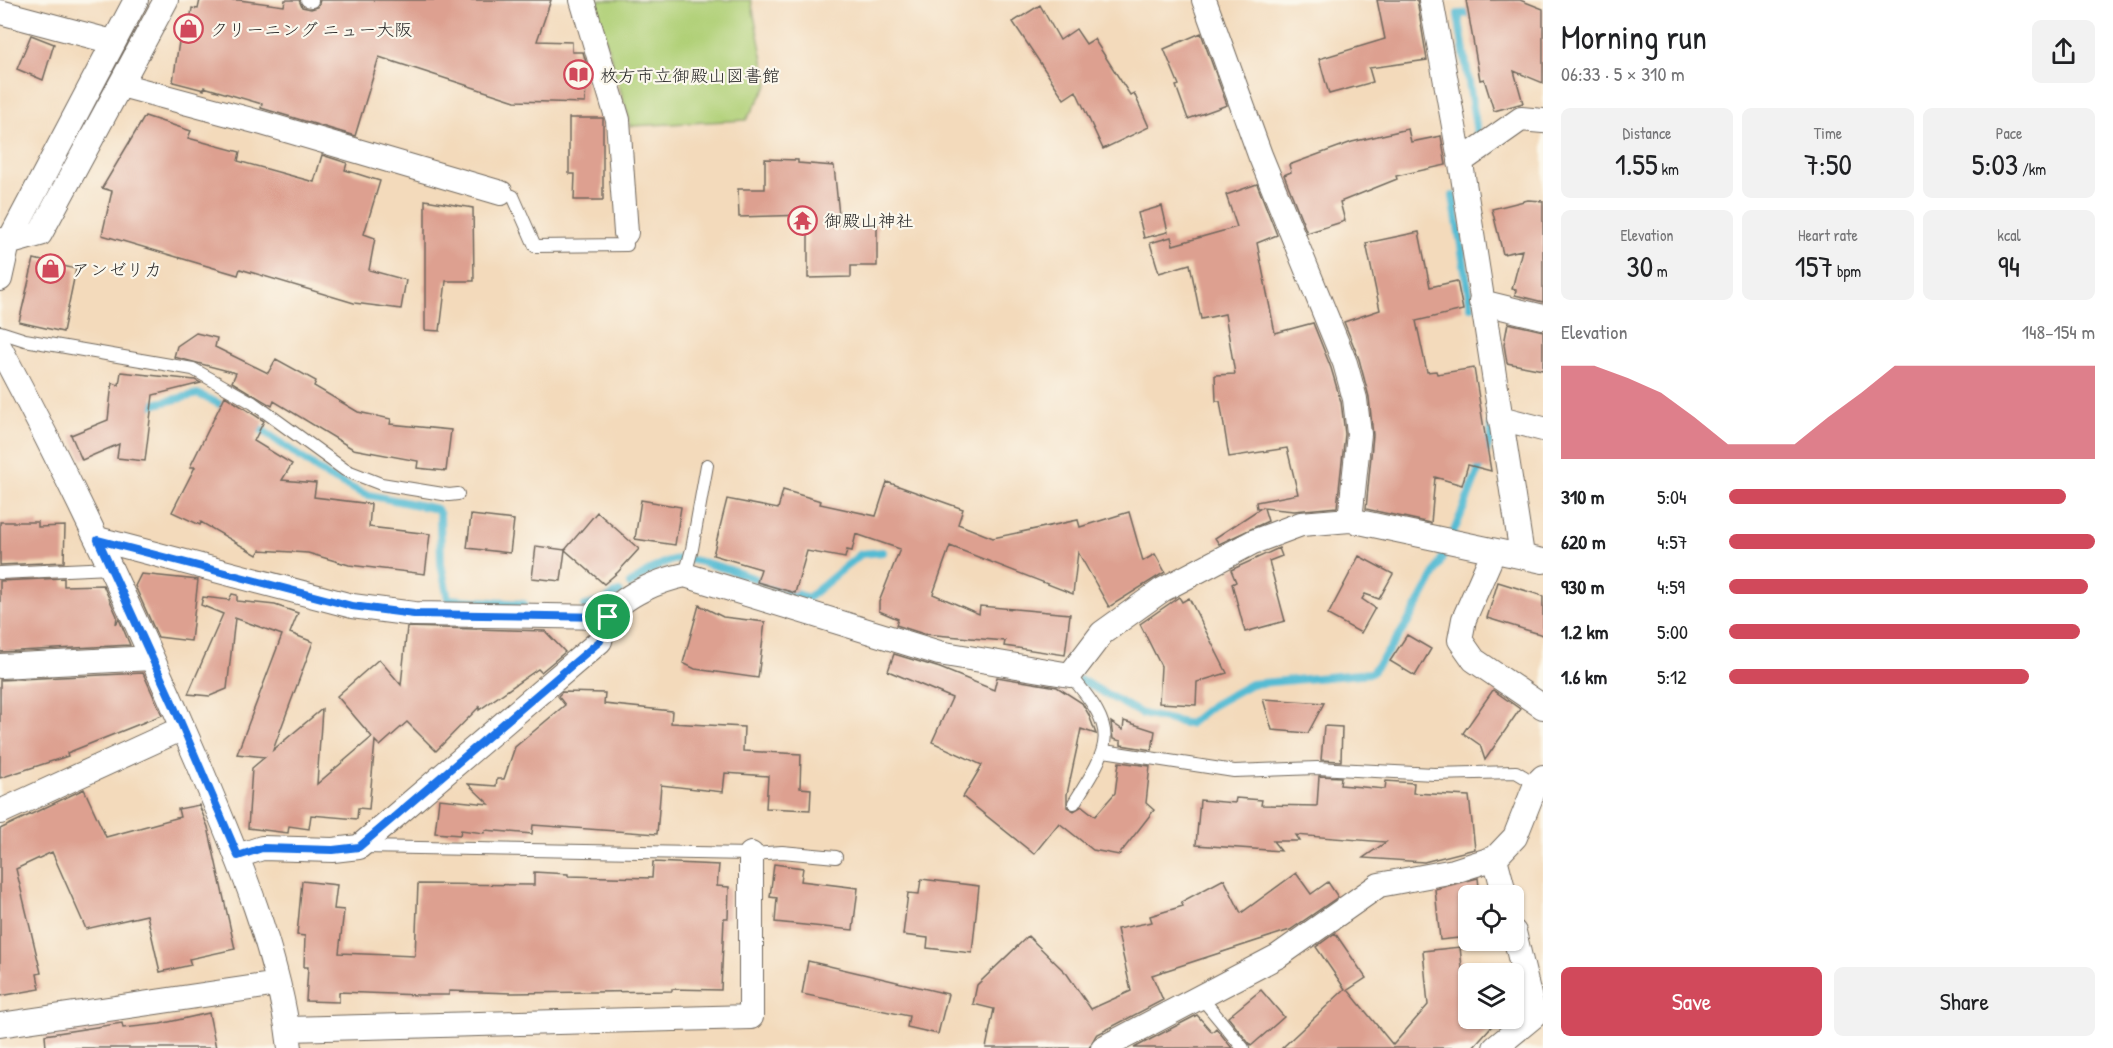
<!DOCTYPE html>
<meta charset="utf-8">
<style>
body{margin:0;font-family:"Patrick Hand","Klee One",sans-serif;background:#f2f2f2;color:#202124;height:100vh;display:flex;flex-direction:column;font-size:22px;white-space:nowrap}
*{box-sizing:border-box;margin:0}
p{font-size:20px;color:#757577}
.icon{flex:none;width:33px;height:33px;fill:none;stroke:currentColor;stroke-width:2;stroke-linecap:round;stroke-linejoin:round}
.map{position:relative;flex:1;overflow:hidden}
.panel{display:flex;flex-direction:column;background:#fff;width:570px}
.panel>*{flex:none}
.tools{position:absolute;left:1458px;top:885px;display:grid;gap:12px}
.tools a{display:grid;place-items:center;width:66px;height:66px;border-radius:9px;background:#fff;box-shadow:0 2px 4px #0004;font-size:30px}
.pin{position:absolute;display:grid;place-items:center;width:51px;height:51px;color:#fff;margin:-26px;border:3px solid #fff;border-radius:50%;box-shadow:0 2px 6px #0007}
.round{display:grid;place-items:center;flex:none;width:63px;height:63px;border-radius:9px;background:#f2f2f2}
.head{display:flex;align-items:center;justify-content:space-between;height:102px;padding:0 18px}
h1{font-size:33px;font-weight:600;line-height:45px}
.metrics{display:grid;grid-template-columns:repeat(3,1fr);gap:9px;height:102px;padding:6px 18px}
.metrics div{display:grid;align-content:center;border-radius:9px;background:#f2f2f2;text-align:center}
.metrics b{font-size:30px;font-weight:600}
.metrics small{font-size:16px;font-weight:400}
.metrics p{font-size:16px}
.chart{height:168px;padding:12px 18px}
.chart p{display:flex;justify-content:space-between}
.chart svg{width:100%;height:108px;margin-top:6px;fill:#d1495b;opacity:.7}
.primary-button{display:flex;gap:12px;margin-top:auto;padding:12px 18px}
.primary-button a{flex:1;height:69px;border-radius:9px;background:#d1495b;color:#fff;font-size:24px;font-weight:600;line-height:69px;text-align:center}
.primary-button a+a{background:#f2f2f2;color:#202124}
ul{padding:0 18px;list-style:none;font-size:20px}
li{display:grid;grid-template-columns:96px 72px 1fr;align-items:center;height:45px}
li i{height:15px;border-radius:8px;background:#d1495b}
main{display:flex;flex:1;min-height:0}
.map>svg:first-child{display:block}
.green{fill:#b0d077;stroke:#6e7e51;stroke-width:1.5}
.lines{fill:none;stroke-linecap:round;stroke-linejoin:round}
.stream{stroke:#55bbd3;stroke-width:8}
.building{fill:#dda090}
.lane-casing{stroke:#71685d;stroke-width:14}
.street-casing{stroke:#71685d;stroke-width:26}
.lane{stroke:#fff;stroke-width:12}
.street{stroke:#fff;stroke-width:24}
.route-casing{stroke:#fff;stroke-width:12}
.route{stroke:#1a73e8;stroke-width:8}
.labels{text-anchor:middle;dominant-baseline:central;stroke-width:4.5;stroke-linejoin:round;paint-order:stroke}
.poi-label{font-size:18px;fill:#2b2b2b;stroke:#fbf7ec;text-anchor:start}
</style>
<main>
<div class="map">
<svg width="1543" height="1048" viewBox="0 0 1543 1048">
<rect width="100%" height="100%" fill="#fbf7ec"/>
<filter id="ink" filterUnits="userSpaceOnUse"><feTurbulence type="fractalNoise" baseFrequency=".0167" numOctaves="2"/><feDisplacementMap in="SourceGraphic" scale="12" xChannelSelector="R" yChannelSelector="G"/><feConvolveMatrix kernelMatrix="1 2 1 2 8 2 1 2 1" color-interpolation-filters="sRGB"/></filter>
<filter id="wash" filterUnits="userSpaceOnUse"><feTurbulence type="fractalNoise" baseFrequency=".008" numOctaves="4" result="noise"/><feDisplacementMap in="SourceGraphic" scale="24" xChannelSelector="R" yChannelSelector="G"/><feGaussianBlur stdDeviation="1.35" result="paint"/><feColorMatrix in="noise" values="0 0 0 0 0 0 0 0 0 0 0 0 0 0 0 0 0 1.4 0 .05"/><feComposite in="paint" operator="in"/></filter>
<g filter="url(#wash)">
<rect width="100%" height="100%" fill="#f3dabb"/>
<path class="green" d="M594,0H751L768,85L746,120L631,126Z"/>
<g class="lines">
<path class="stream" d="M1477,133L1458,14L1477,13
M1453,196L1471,307
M142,407L198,394L230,409
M251,422L327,476L364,494L437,509L440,515L441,564L448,599L524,604
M630,584C643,575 663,560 679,559C704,557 781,589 808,598L861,554L883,552
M585,606L602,602L619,592
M1081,680L1142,714L1189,724L1211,706L1251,684L1371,673C1430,603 1460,519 1492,435L1491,426"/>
</g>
<g id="blocks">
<path class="building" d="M200,0H239L284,6L285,0H299L302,7L311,9L318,7L320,0H551L537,41L572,42V52H583L587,66L585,103L515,101L379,57L355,136L261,108L262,104L204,87V90L173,82L180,35L188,37L192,8L198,9Z
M1377,0H1417L1427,60L1369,68L1373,82L1329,94L1319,59L1385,39Z
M1466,0H1520L1543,9V83L1514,71L1523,103L1494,111L1484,79L1480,80Z
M1040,5L1060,40L1076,29L1086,44L1094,39L1130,95L1134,93L1149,127L1103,149L1076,91L1064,99L1013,22Z
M1201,33L1227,105L1188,119L1176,86L1179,85L1164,49Z
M31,35L54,44L43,80L17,69Z
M145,116L191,131L188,138L240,152L238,161L314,182L322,155L347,163L345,170L380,181L364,234L375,238L369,270L406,280L401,309L354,303L240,269L238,275L102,235L112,191L102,188Z
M569,118H603V200H574L575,174H569Z
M1408,129L1411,142L1441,136L1446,165L1396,176L1397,179L1340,202L1345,221L1307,233L1284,175L1291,172L1289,165L1352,142Z
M765,159L798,160V163L834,166L840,225H877V266H851V277L808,278V215L739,217L738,189H765Z
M1257,184L1277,235L1257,243L1275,333L1313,323L1331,368L1341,402L1345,434L1337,507L1294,511L1264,508L1268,521L1219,544L1215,538L1261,508H1257L1256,502L1298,494L1287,448L1229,457L1220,401H1216L1215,375L1235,374L1225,314L1201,319L1190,264L1159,273L1150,243L1171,237L1173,245L1237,227L1226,195Z
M425,200L473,208L474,281H446L440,331L425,330Z
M1528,200L1543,201V302L1515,295L1516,290L1512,289L1522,250L1503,254L1492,209Z
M1162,206L1168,232L1144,238L1138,213Z
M1419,232L1430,287L1457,281L1463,310L1416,321L1427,372L1436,371L1437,374L1474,368L1491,471L1468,465L1462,485L1435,477L1431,523L1366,509L1373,435L1369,397L1359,359L1344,322L1380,310L1366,243Z
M34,259L76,269L63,332L19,322Z
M1508,323L1543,331V370L1507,363L1504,344Z
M196,333L217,338L215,347L268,373L276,359L316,381L314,386L358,412L391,419L390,424L451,430L446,471L417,468L418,461L353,449L274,401L272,406L232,382L236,373L174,357L177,346Z
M121,372L195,380L201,383L153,395L145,461L117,458L119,444L82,460L71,435L108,420L112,383L119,385Z
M225,396L264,421L254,441L292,464L282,480L316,483L314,497L371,504L369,527L430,534L425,574L349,565L308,553L260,550L257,555L201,522L200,525L172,512L195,467H190Z
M887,482L963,509L958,524L993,538L1078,520L1080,527L1129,512L1143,561L1155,554L1165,572L1109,607L1078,552L1073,594L950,546L933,594L979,614L980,606L1070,614L1065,655L1004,646L1005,641L924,634L896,625L898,619L879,611V602L900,549L856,534L852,551L847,550L845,558L807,551L795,593L757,582L761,569L713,555L727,499L778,509L783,490L821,501L820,504L876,516Z
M641,500L681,507L675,545L635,539Z
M597,512L639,549L618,572L604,584L565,550L561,581L532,578L536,546L565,550Z
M471,515L514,520L510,553L467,548Z
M0,522H38V527L65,526L64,562L0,565Z
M1279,548L1282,556L1269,561L1285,621L1245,632L1232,584L1236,582L1231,570Z
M1359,556L1393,574L1379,599L1365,594L1362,599L1375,608L1361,633L1328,615Z
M141,574L198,580L191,641L158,637L135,586Z
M64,578V586L103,585L117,616L116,624L119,619L130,645L0,652V581Z
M1498,582L1543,596V635L1487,618Z
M232,594L237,595V601L275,605L298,613L290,633L313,642L273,750L322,709L317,784L372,737L337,696L379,659L401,685L407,627L545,631L565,652L541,672L538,669L479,710V707L436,751L407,722L380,746L375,741L369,809L358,808L357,819L311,815L309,829L289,826L288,833L248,828L252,768L265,757L237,754L282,635L235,618L227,689L210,696L188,694L223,614L201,605L203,597L229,600Z
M1179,597L1182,602L1189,598L1227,673L1197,682L1196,705L1159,703L1161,666L1140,624Z
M699,605L723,617L765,622L758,678L695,669L683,663Z
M1407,635L1431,649L1415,676L1390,661Z
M894,654L940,668L994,690L997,677L1057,687L1082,703L1089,715L1096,734L1081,729L1067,794V807L1074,811L1082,806L1095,816L1115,793L1119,762L1150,766L1146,803L1154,810L1119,855L1093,850L1059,823L1034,854L963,797L982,765L932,742L952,698L888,671Z
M143,673L162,715L67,753L68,756L0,778V680Z
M1493,690L1520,709L1485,760L1480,745L1463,733Z
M562,692L605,693L604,704L672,711L671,723L744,727L743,751L801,754L800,788L811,789L810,810L766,808L768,776L725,773L723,792L661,785L657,834L533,825L532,834L485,830L484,833L461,830L460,835L435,833L439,799L489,804L468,784L496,786L497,779H504L515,747L565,705L558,696Z
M1263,699L1324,703L1308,733L1272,730Z
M1124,721L1155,731L1152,750L1121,745V741L1113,739L1111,722L1123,730Z
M1324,726L1342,727L1341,761L1321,760Z
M1319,776L1341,777L1340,785L1385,789L1386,781L1414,783L1413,793L1469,796L1475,849L1424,862L1363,858L1386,842L1296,835L1300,841H1273L1281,851L1196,845L1200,800L1235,803L1236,798L1262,800L1261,805L1317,806Z
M84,789L106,837L180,817L178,809L199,805L208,827L235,949L189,959L191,965L160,972L147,915L86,929L52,852L16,869L41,973L37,974L40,989L0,996V829Z
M653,862L719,865L717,886L729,887L728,918H724L721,990L672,989V991L512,993L449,991V995H420L339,992V1002L306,1001L308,967H304L305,936L297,935L302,881L337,885L334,909L344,910L339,953L415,956L418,884L534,885V872L568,874V876L652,878Z
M774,864L803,868L801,881L858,888L853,930L775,922L777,898L770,897Z
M1296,873L1311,894L1328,882L1338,897L1290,930L1152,975L1163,1000L1096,1035L1089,1048H986L994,1009L973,1004L977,985L1028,936L1067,974L1091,1009L1131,991L1117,929L1152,922L1150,916L1183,906L1181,902L1224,879L1241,913Z
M1478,878L1480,896H1468V937L1440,940L1435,889Z
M921,879L979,886L972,953L927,948L928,938L903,935L908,893L919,894Z
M1335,933L1366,978L1348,990L1393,1045L1428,1005L1423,951L1460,947L1465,997L1468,1000V1018H1499L1472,1048H1282L1345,989L1316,947Z
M808,961L948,994L938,1034L907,1027L909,1016L802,994Z
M1261,990L1284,1017L1251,1046L1228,1017Z
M209,1013L216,1048H46L45,1035L122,1023L123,1028L160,1024Z
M1197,1015L1212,1032L1216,1028L1232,1048H1134Z"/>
</g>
</g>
<g filter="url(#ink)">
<use href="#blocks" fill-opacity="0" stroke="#71685d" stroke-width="1.5"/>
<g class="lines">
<defs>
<path id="lane" d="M307,0L312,1
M501,193L513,196L535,246L627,245L626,233
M0,332L25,340L193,369L253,403L345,470L381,484L449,495L458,494
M0,573L111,568
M685,575L692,549L707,465
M1070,675C1119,732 1112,743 1074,803
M1104,751L1234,771L1317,768L1434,774L1516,772L1536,784
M363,847L751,854L782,852L836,857
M1200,996L1243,1048"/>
<path id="street" d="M582,0L618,120L626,233
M1204,0L1260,155L1345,363L1355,399L1359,434L1350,520
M1431,0L1462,170L1522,555
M0,12L113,42
M121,85L262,123L501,193
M1460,162L1521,119L1543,121
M0,240L8,243L40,234L166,0
M0,279L8,243L136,0
M1481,302L1543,317
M0,348C72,483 137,620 197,760C235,850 279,951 290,1048
M1500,418L1543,429
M98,539L352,606L414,614L608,617
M1493,553L1464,619L1460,640L1474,660L1543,707
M0,666L152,658
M0,812L183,728
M238,856L262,848L333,850L359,847L600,641C602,634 604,625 608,618C621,595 661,580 685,575L939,653L1070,675L1102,633L1162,590L1253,542L1301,524L1350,520L1543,561
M1495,858L1505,896
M0,1025L278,984
M288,1029L751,1017V854
M1103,1048L1278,956L1379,885L1454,871L1495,858L1515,837L1536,784L1543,777
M1495,1048L1534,1016L1514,932"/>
</defs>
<use href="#lane" class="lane-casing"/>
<use href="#street" class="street-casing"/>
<use href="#lane" class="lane"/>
<use href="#street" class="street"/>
</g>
</g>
<g class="lines" filter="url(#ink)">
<defs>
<path id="route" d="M98,540L352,606L414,614L608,617L600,641L359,847L333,850L262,848L238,856L172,702Z"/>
</defs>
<use href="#route" class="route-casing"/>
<use href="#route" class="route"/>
</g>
<defs>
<symbol id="shop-ring" viewBox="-11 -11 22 22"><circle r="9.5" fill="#fbf7ec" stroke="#d1495b" stroke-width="1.5"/><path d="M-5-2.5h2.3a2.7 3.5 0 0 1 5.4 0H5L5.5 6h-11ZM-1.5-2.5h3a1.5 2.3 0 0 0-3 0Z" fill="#d1495b"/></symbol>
<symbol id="library-ring" viewBox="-11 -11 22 22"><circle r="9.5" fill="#fbf7ec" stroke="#d1495b" stroke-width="1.5"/><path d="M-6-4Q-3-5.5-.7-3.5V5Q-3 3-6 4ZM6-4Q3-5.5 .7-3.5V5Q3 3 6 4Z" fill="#d1495b"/></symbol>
<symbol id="temple-ring" viewBox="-11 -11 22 22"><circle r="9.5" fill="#fbf7ec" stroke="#d1495b" stroke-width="1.5"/><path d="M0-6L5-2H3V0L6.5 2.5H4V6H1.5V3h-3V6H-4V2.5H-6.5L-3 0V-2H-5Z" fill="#d1495b"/></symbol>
</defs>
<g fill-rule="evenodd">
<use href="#shop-ring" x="172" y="12" width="33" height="33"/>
<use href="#library-ring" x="562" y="58" width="33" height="33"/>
<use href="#temple-ring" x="786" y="204" width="33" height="33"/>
<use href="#shop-ring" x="34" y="252" width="33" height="33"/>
</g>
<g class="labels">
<g class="poi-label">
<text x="210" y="29">クリーニング ニュー大阪</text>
<text x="600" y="75">枚方市立御殿山図書館</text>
<text x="824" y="220">御殿山神社</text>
<text x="72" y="269">アンゼリカ</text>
</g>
</g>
</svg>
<div class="tools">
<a><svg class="icon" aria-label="locate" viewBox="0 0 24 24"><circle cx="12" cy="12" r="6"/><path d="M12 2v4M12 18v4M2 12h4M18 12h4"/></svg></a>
<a><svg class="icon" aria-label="layers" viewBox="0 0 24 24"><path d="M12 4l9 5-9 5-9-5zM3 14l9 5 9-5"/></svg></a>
</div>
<div class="pin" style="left:608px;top:617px;background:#1e9e55"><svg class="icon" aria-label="arrive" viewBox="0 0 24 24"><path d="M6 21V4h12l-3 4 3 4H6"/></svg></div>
</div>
<section class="panel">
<div class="head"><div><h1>Morning run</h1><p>06:33 · 5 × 310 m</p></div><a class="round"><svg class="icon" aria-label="share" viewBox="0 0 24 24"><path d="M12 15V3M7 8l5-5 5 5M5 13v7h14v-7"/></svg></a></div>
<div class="metrics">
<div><p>Distance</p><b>1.55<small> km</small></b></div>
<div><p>Time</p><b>7:50</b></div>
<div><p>Pace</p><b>5:03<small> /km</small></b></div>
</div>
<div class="metrics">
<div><p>Elevation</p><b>30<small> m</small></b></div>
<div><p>Heart rate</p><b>157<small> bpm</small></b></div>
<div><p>kcal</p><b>94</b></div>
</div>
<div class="chart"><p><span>Elevation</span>148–154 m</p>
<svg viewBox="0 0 160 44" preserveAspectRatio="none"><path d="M0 44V6L10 6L20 11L30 17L40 27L50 38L60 38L70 38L80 27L90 17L100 6L110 6L120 6L130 6L140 6L150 6L160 6V44z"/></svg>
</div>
<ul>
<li><b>310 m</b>5:04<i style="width:92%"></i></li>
<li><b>620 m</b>4:57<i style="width:100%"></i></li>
<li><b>930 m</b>4:59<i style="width:98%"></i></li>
<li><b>1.2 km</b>5:00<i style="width:96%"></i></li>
<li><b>1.6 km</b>5:12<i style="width:82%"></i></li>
</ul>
<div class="primary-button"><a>Save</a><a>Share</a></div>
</section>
</main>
